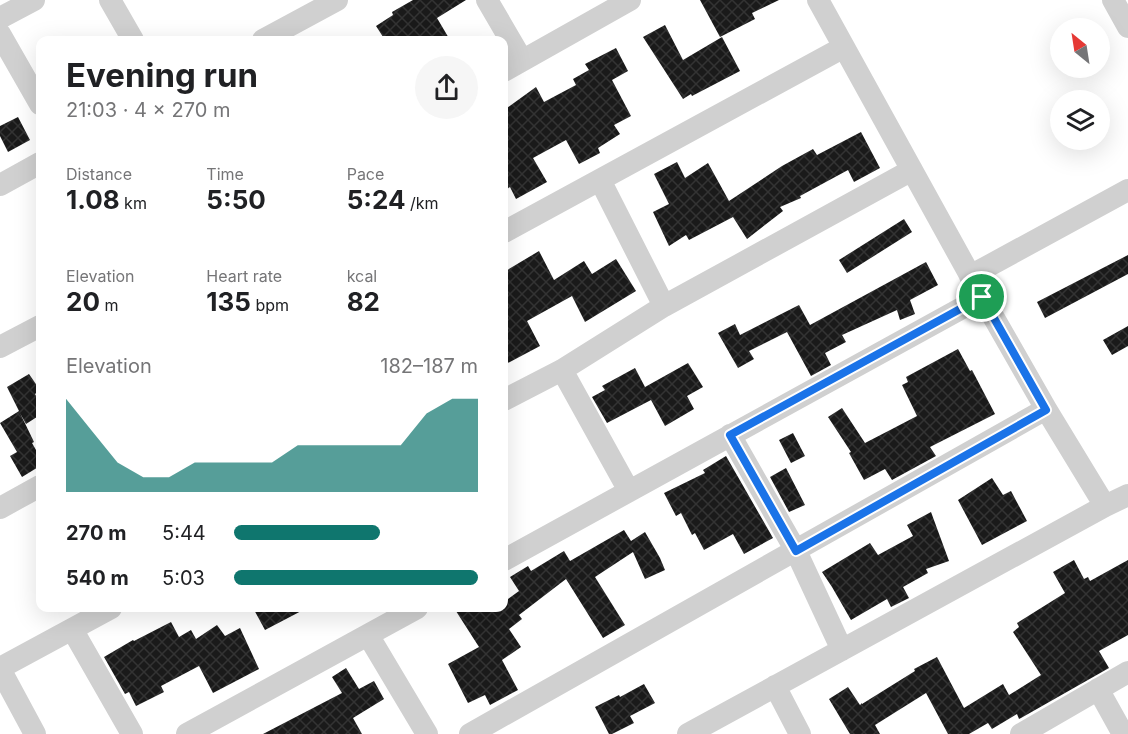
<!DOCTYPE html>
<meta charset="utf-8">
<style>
body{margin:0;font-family:Inter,sans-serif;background:#f6f6f6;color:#202124;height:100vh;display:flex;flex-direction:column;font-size:22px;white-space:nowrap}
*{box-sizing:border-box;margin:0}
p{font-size:20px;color:#757577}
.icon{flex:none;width:33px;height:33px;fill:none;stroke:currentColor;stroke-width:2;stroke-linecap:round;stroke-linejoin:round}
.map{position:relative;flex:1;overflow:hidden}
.panel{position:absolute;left:36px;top:36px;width:472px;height:576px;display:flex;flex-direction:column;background:#fff;border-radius:12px;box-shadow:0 6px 24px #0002}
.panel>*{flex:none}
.needle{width:39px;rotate:330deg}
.fabs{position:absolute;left:1050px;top:18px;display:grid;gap:12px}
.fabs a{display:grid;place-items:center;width:60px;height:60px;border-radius:50%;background:#fff;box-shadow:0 6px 24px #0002;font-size:30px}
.pin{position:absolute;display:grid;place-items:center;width:51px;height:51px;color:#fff;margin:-26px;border:3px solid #fff;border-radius:50%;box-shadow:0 2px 6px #0007}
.round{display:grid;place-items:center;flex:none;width:63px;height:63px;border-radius:32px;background:#f6f6f6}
.summary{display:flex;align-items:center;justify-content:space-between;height:102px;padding:0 30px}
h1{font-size:33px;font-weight:700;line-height:45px}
.metrics{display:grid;grid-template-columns:repeat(3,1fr);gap:9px;height:102px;padding:6px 30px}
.metrics div{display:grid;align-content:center}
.metrics b{font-size:26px;font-weight:700}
.metrics small{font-size:16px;font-weight:400}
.metrics p{font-size:16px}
.chart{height:168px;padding:12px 30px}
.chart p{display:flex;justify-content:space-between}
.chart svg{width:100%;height:108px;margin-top:6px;fill:#0f766e;opacity:.7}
ul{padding:0 30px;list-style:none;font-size:20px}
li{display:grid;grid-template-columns:96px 72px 1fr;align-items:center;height:45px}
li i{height:15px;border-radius:8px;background:#0f766e}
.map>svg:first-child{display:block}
.building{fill:url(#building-cross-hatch)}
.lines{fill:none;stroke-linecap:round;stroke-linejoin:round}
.minor{stroke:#d0d0d0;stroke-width:22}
.route-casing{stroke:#fff;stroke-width:12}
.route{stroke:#1a73e8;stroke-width:8}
</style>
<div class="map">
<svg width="1128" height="734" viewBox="0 0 1128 734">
<defs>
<pattern id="building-cross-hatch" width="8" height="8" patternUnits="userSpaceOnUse" patternTransform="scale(1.5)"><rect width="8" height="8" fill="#1a1a1a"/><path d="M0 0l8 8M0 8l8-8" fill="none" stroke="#333"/></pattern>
</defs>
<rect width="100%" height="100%" fill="#fff"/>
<path class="building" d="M413,0H466L437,18L450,40H385L376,26L393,15L392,12Z
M700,0H779L752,13L755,19L720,37Z
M665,25L683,60L722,37L740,71L692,96L691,94L683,99L643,37Z
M616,48L628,71L612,80L631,116L614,125L620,134L598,148L600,153L579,164L566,140L533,158L547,182L516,199L510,187L504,191V110L536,87L544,102L576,85L573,79L589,70L585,64Z
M18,117L30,140L8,152L0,136V126Z
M861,132L880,168L854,182L848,170L800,196L801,198L780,207L783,211L747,239L733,217L689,240L686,235L669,246L653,212L669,204L654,174L677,162L685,178L708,163L729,201L782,166L813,149L817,155Z
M904,219L912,232L847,273L839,260Z
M539,251L554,280L584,261L592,274L616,259L636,291L585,322L572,296L527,321L540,346L504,365V272Z
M1128,255V274L1045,318L1037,302Z
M926,262L938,285L910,300L915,314L900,320L897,310L842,335L846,342L825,353L831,365L811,376L787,332L749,351L754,359L738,368L718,333L735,324L740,335L799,305L810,325Z
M1128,326V346L1112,355L1103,340Z
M958,349L970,371L972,370L995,414L930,447L936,456L892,480L885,469L864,480L849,453L851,452L828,417L842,408L865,443L894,428L917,416L902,385L908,382L906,377Z
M688,363L703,387L687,396L694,409L665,426L651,400L607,423L592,397L605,390L602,386L635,368L645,387Z
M29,374L40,390L35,394L40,403V415L26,424L20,413L34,442L32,443L40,457V466L22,477L10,456L17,452L0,423L19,411L7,387Z
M793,433L805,456L791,463L779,440Z
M726,456L773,538L744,554L733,534L704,550L695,533L692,535L681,513L676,516L664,493L705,473L703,470Z
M786,468L805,505L789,512L770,477Z
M992,478L1003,495L1011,491L1027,521L982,545L958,500Z
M931,512L949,561L926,569L928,573L903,587L909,598L891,607L887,599L851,620L832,587L822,572L870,543L878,555L913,536L907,525Z
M624,530L631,541L645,532L660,558L665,570L645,579L633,552L595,577L625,625L603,638L566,579L519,615L522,619L509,629L521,647L502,660L518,690L490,705L485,695L468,703L448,664L479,647L454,608H504V602L519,591L510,577L528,566L531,571L564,551L570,561Z
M1074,560L1084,579L1088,577L1090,581L1128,560V635L1099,651L1109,668L1021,718L1019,719L1017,714L992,729L988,723L969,734H948L926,693L875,725L880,734H850L829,699L848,687L860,705L862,703V704L915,671L914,669L937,657L964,708L1003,684L1009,695L1041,675L1013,632L1019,627L1017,623L1065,593L1053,572Z
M253,608H307L265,630Z
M171,622L179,637L191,630L196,639L217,625L225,636L240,628L259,669L213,693L199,666L161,686L164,692L136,706L129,692L125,694L104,657L133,640L134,641Z
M346,668L359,689L374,681L384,699L353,718L362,734H263L342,693L332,677Z
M644,684L655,703L630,716L634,723L612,734H609L595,707L619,695L620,697Z"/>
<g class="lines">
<path class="minor" d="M110,0L133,40
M487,0L522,60
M818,0L982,297L1046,409L1105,506
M1113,0L1128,27
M0,18L34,0
M0,34L40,104
M263,40L337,0
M504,71L630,0
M600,180L664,306
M0,185L40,163
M504,232L844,47
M970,276L1128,190
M0,347L40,326
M562,370L629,491
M504,400L562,370L664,306L912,170
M730,435L796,551L842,650
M0,508L40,486
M504,560L982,297
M72,629L132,734
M368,635L427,734
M0,668L111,608
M0,669L35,734
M775,686L800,734
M1098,689L1123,734
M187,734L417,608
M470,734L1046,409
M688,734L1105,506L1128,495
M1021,734L1128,672"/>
</g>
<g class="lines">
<defs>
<path id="route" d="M982,297L1046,410L796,551L730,435Z"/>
</defs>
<use href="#route" class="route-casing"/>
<use href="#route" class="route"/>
</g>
</svg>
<div class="fabs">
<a><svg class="needle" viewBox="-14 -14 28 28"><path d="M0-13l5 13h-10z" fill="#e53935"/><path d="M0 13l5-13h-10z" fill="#757577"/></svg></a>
<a><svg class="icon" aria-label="layers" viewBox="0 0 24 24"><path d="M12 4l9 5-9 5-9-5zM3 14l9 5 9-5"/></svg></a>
</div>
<div class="pin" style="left:982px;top:297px;background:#1e9e55"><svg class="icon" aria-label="arrive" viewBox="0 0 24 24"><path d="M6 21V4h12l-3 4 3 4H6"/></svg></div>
<section class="panel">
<div class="summary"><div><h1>Evening run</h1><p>21:03 · 4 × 270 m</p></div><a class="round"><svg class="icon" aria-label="share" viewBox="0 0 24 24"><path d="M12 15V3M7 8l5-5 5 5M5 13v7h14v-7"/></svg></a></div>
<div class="metrics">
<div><p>Distance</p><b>1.08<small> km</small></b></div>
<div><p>Time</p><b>5:50</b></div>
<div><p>Pace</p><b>5:24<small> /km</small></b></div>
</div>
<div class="metrics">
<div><p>Elevation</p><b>20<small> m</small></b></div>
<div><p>Heart rate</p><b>135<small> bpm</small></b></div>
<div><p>kcal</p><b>82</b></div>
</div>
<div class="chart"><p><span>Elevation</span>182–187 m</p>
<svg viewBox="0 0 160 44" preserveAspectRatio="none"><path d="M0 44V6L10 19L20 32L30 38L40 38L50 32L60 32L70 32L80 32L90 25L100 25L110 25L120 25L130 25L140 12L150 6L160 6V44z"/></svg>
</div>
<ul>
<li><b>270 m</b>5:44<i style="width:60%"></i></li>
<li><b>540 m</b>5:03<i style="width:100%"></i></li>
</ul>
</section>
</div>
